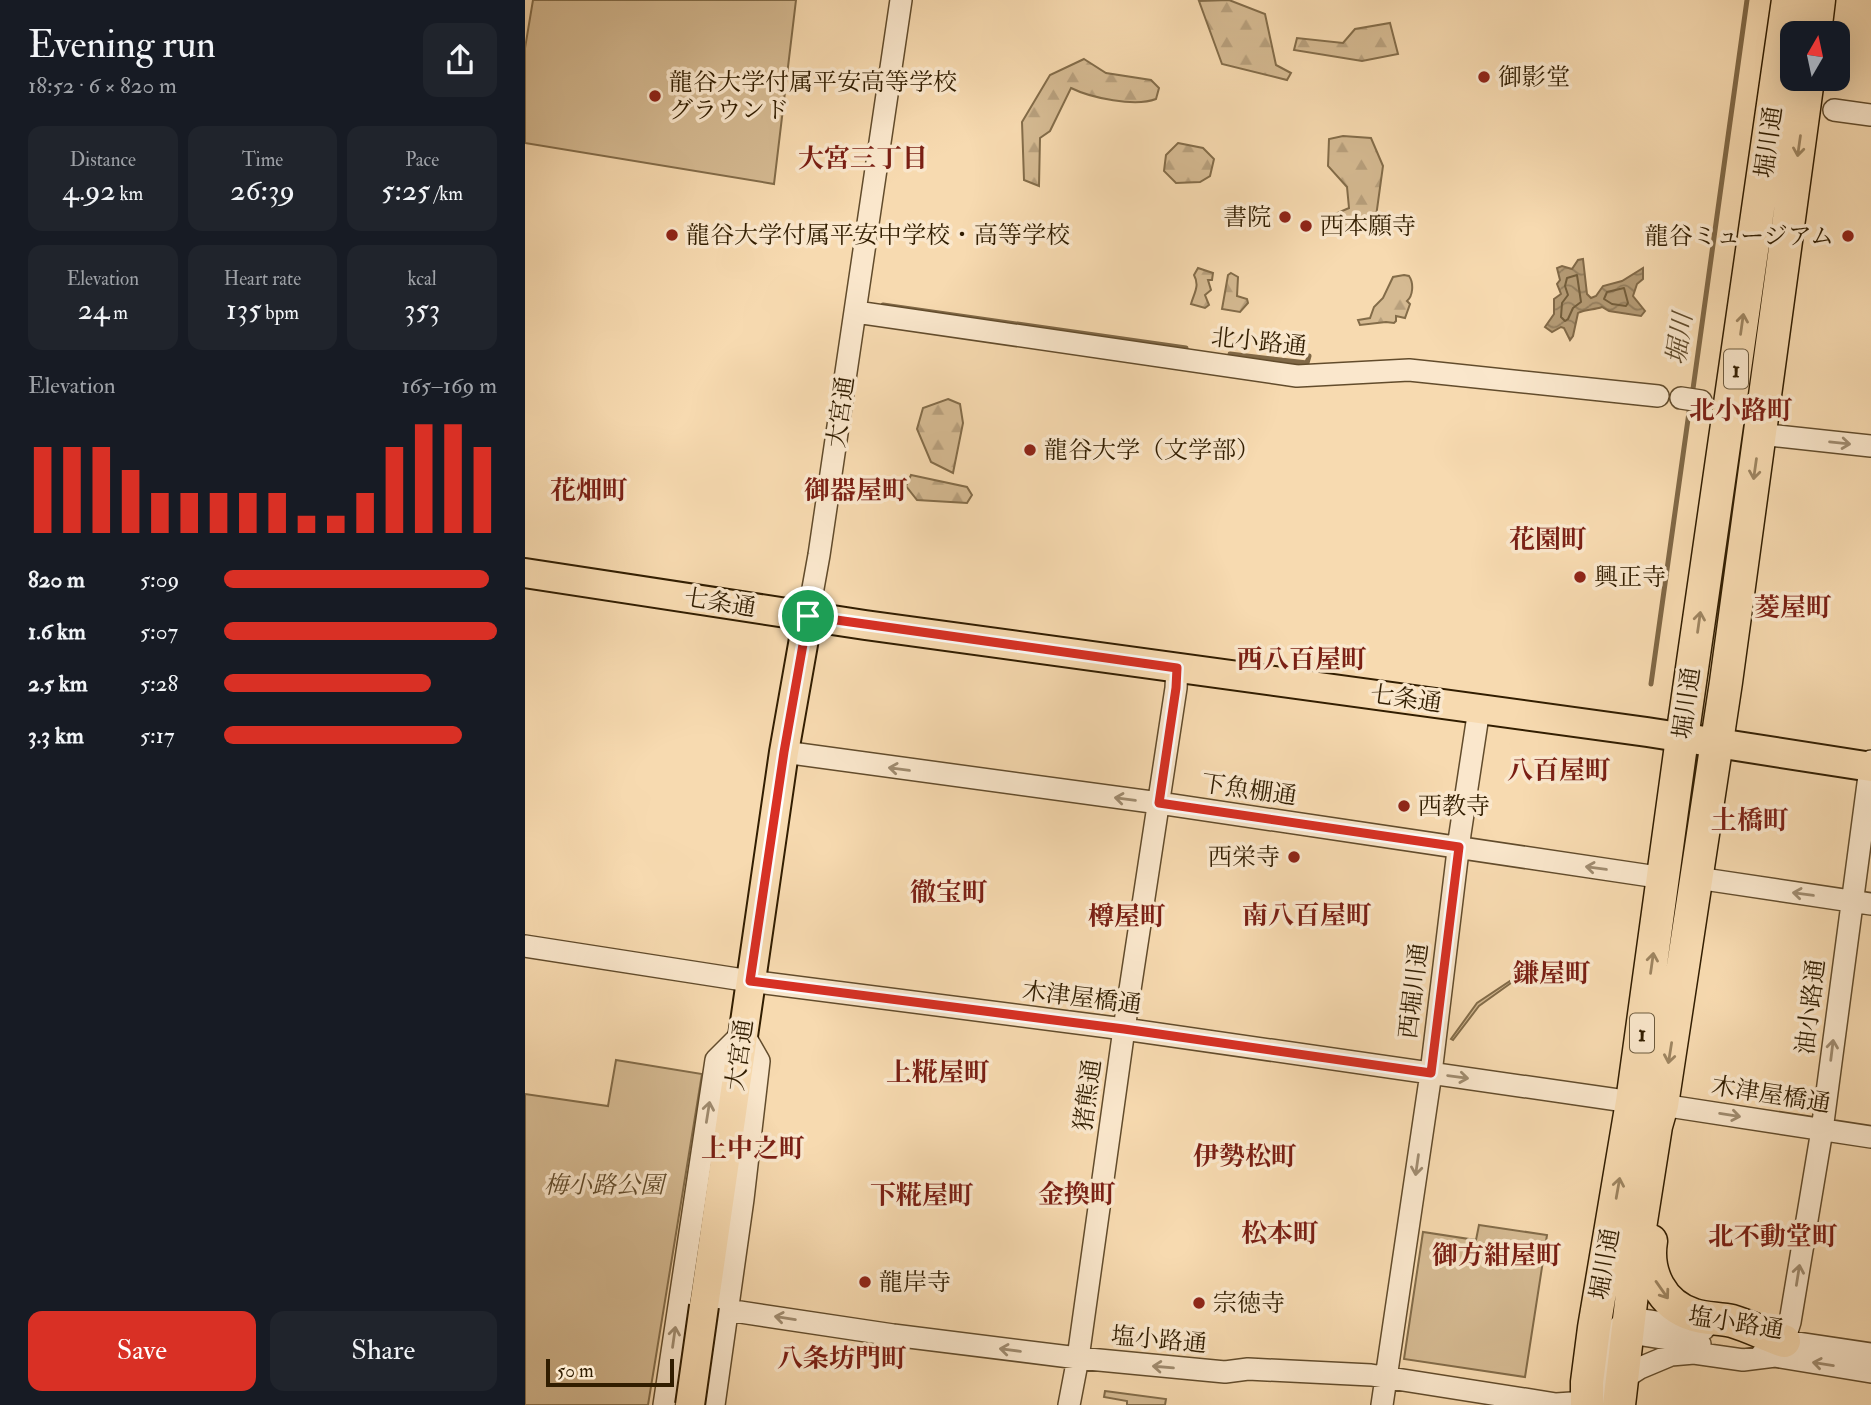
<!DOCTYPE html>
<meta charset="utf-8">
<style>
body{margin:0;font-family:"IM FELL Double Pica","Noto Serif JP",serif;background:#20242c;color:#f1f3f6;height:100vh;display:flex;flex-direction:column;font-size:26px;white-space:nowrap}
*{box-sizing:border-box;margin:0}
p{font-size:23px;color:#9ea1a6}
.icon{flex:none;width:38px;height:38px;fill:none;stroke:currentColor;stroke-width:2;stroke-linecap:round;stroke-linejoin:round}
.map{position:relative;flex:1;overflow:hidden}
.panel{display:flex;flex-direction:column;background:#171b24;width:525px}
.panel>*{flex:none}
.needle{width:46px;rotate:9deg}
.buttons{position:absolute;left:1255px;top:21px;display:grid;gap:14px}
.buttons a{display:grid;place-items:center;width:70px;height:70px;border-radius:14px;background:#171b24;box-shadow:0 7px 28px #0002;font-size:35px}
.scale{position:absolute;left:21px;bottom:18px;width:128px;box-sizing:border-box;padding-left:7px;border:4px solid #311d00;border-top:0;font-size:19px;line-height:24px;white-space:nowrap;color:#311d00;-webkit-text-stroke:5px #fae7cc;paint-order:stroke}
.pin{position:absolute;display:grid;place-items:center;width:60px;height:60px;color:#fff;margin:-30px;border:4px solid #fff;border-radius:50%;box-shadow:0 2px 7px #0007}
.round{display:grid;place-items:center;flex:none;width:74px;height:74px;border-radius:14px;background:#20242c}
.head{display:flex;align-items:center;justify-content:space-between;height:119px;padding:0 28px}
h1{font-size:38px;font-weight:600;line-height:52px}
.stats{display:grid;grid-template-columns:repeat(3,1fr);gap:10px;height:119px;padding:7px 28px}
.stats div{display:grid;align-content:center;border-radius:14px;background:#20242c;text-align:center}
.stats b{font-size:30px;font-weight:600}
.stats small{font-size:19px;font-weight:400}
.stats p{font-size:19px}
.chart{height:196px;padding:14px 28px}
.chart p{display:flex;justify-content:space-between}
.chart svg{width:100%;height:126px;margin-top:7px;stroke:#d93025;stroke-width:6}
.primary-button{display:flex;gap:14px;margin-top:auto;padding:14px 28px}
.primary-button a{flex:1;height:80px;border-radius:14px;background:#d93025;color:#fff;font-size:28px;font-weight:600;line-height:80px;text-align:center}
.primary-button a+a{background:#20242c;color:#f1f3f6}
ul{padding:0 28px;list-style:none;font-size:23px}
li{display:grid;grid-template-columns:112px 84px 1fr;align-items:center;height:52px}
li i{height:18px;border-radius:9px;background:#d93025}
main{display:flex;flex:1;min-height:0}
.map>svg:first-child{display:block}
.forest{fill:url(#forest-firs);stroke:#836c49;stroke-width:2}
.green{fill:#d5ba92;stroke:#836c49;stroke-width:2}
.water{fill:url(#water-waves);stroke:#806846;stroke-width:2}
.lines{fill:none;stroke-linecap:round;stroke-linejoin:round}
.shore{stroke:#725c3a;stroke-width:2}
.stream{stroke:#806846;stroke-width:5}
.minor-casing{stroke:#624c2c;stroke-width:24}
.major-casing{stroke:#311d00;stroke-width:32}
.highway-casing{stroke:#311d00;stroke-width:35}
.minor{stroke:#fae7cc;stroke-width:21}
.major{stroke:#f7dab0;stroke-width:28}
.highway{stroke:#f7dab0;stroke-width:32}
.major-bridge-casing{stroke:#311d00;stroke-width:32;stroke-linecap:butt}
.major-bridge{stroke:#f7dab0;stroke-width:28}
.oneway{stroke:#9e8561}
.oneway2{stroke:#a08c70}
.route-casing{stroke:#fff;stroke-width:14}
.route{stroke:#d93025;stroke-width:9}
.poi-dot{fill:#8f2418;stroke:#fae7cc;stroke-width:2.5}
.labels{text-anchor:middle;dominant-baseline:central;stroke-width:7;stroke-linejoin:round;paint-order:stroke}
.shield{fill:#fae7cc;stroke:#6d5a3d;stroke-width:2}
.shield-label{font-size:23px;font-weight:bold;fill:#311d00}
.poi-label{font-size:24px;fill:#311d00;stroke:#fae7cc;text-anchor:start}
.street-label{font-size:24px;fill:#311d00;stroke:#fae7cc}
.park-label{font-size:24px;font-style:italic;fill:#624c2c;stroke:#fae7cc}
.neighbourhood-label{font-size:26px;font-weight:bold;fill:#7a1f14;stroke:#fae7cc}
.water-label{font-size:26px;font-style:italic;fill:#5f4929;stroke:#fae7cc}
</style>
<main>
<section class="panel">
<div class="head"><div><h1>Evening run</h1><p>18:52 · 6 × 820 m</p></div><a class="round"><svg class="icon" aria-label="share" viewBox="0 0 24 24"><path d="M12 15V3M7 8l5-5 5 5M5 13v7h14v-7"/></svg></a></div>
<div class="stats">
<div><p>Distance</p><b>4.92<small> km</small></b></div>
<div><p>Time</p><b>26:39</b></div>
<div><p>Pace</p><b>5:25<small> /km</small></b></div>
</div>
<div class="stats">
<div><p>Elevation</p><b>24<small> m</small></b></div>
<div><p>Heart rate</p><b>135<small> bpm</small></b></div>
<div><p>kcal</p><b>353</b></div>
</div>
<div class="chart"><p><span>Elevation</span>165–169 m</p>
<svg viewBox="0 0 160 44" preserveAspectRatio="none"><path d="M5 44V14M15 44V14M25 44V14M35 44V22M45 44V30M55 44V30M65 44V30M75 44V30M85 44V30M95 44V38M105 44V38M115 44V30M125 44V14M135 44V6M145 44V6M155 44V14"/></svg>
</div>
<ul>
<li><b>820 m</b>5:09<i style="width:97%"></i></li>
<li><b>1.6 km</b>5:07<i style="width:100%"></i></li>
<li><b>2.5 km</b>5:28<i style="width:76%"></i></li>
<li><b>3.3 km</b>5:17<i style="width:87%"></i></li>
</ul>
<div class="primary-button"><a>Save</a><a>Share</a></div>
</section>
<div class="map">
<svg width="1346" height="1405" viewBox="0 0 1346 1405">
<defs>
<pattern id="forest-firs" width="22" height="20" patternUnits="userSpaceOnUse" patternTransform="scale(1.75)"><rect width="22" height="20" fill="#d5ba92"/><path d="M5 1l3.5 6h-7zM16 11l3.5 6h-7z" fill="#b79f7c"/></pattern>
<pattern id="water-waves" width="16" height="10" patternUnits="userSpaceOnUse" patternTransform="scale(1.75)"><rect width="16" height="10" fill="#b49a74"/><path d="M0 5q4-4 8 0t8 0" fill="none" stroke="#937d5d"/></pattern>
</defs>
<rect width="100%" height="100%" fill="#f7dab0"/>
<filter id="stains"><feTurbulence type="fractalNoise" baseFrequency=".00286" numOctaves="4"/><feColorMatrix values="0 0 0 0 .2 0 0 0 0 .09 0 0 0 0 .02 0 0 0 .5 -.17"/></filter>
<radialGradient id="worn" r=".72"><stop offset=".6" stop-color="#630" stop-opacity="0"/><stop offset="1" stop-color="#630" stop-opacity=".3"/></radialGradient>
<path class="forest" d="M704,0L740,14L751,65L766,73L762,80L697,64L674,1Z
M865,23L873,54L837,61L769,50L772,38L818,43L830,29Z
M559,59L581,73L626,80L634,88L631,99C610,107 566,98 546,88L525,131L515,138L514,186L499,180L497,122L525,75Z
M818,136L846,138L858,166L850,224L820,231L805,227L803,217L824,208L822,187L803,166L804,139Z
M653,143L678,148L689,159L685,176L675,182L651,183L639,171L641,155Z
M673,268L688,273L687,280H683L686,290L680,295L684,305L680,308L666,304C669,293 675,286 669,275Z
M706,273L713,277L712,296L722,299L723,303L715,312L697,309L703,275Z
M879,275L884,276C889,283 888,296 882,301L885,304L880,318L871,316V321L869,323L861,322L835,325L833,320L845,318L849,307L858,298L868,277Z
M423,399L435,404L438,423L428,473L406,462L392,429L398,408Z
M386,475L442,487L447,495L442,503L392,500L381,486Z"/>
<path class="green" d="M8,0H271L249,184L0,143V48Z
M985,981L986,983L954,1006L928,1040L926,1039L952,1003Z
M91,1060L177,1074L123,1405H0V1094L83,1106Z
M954,1225L1022,1235L1000,1377L879,1359L898,1232L951,1240Z
M580,1391L641,1399L640,1405H602V1401L579,1397Z"/>
<path class="water" d="M1058,259L1062,294L1066,298L1071,296L1078,286L1097,281L1118,268V279L1112,284L1108,296L1120,311L1116,316L1084,311L1077,307C1069,310 1060,309 1053,313L1048,336L1045,340L1039,328L1036,327L1027,332L1020,327L1029,314V299L1036,294L1032,284L1035,280L1032,268L1037,266L1047,269L1053,260Z"/>
<g class="lines">
<path class="shore" d="M1052,275L1056,302L1048,308L1043,319L1040,321L1036,317L1037,303L1043,295L1040,286L1042,278Z
M1099,288L1103,303L1101,306L1087,304L1079,299L1082,292Z"/>
<path class="stream" d="M358,305L661,348
M705,354L782,363L784,356
M1167,396L1222,0
M1126,684L1165,405"/>
<defs>
<path id="minor" d="M1309,110L1346,115
M331,312L772,376L884,370L1133,396
M1156,398L1176,401
M1234,434L1346,446
M283,616L294,555L376,0
M259,752L634,803L1139,878
M1172,878L1346,904
M0,946L225,981L599,1029L1107,1102
M1137,1105L1346,1137
M202,1310L368,1335L553,1358L700,1372L723,1369L846,1375L1031,1404L1062,1402L1115,1368L1146,1355L1169,1353L1218,1360L1250,1356
M1092,1331L1175,1344
M1245,1339L1346,1354
M1259,1341L1265,1322L1297,1130L1346,761
M1237,1354L1346,1372
M1068,1392L1087,1349L1090,1331L1103,1318L1179,1329
M139,1405L191,1060L218,1033L234,1061L218,1199L189,1405
M544,1405L553,1358L599,1029L651,688L652,668
M857,1405L906,1073L935,834L954,709"/>
<path id="major" d="M0,573L340,625L1122,732L1346,767
M179,1306L259,752L283,616"/>
<path id="highway" d="M1290,33L1294,0
M1126,1241C1121,1272 1136,1305 1169,1315C1181,1319 1195,1318 1207,1321C1224,1326 1242,1335 1259,1341
M1062,1405V1382L1069,1328L1107,1102L1157,738L1263,0
M1094,1405L1114,1234L1131,1126L1137,1105L1201,682L1283,79"/>
</defs>
<use href="#minor" class="minor-casing"/>
<use href="#major" class="major-casing"/>
<use href="#highway" class="highway-casing"/>
<use href="#minor" class="minor"/>
<use href="#major" class="major"/>
<use href="#highway" class="highway"/>
<defs>
<path id="major-bridge" d="M165,1405L179,1306"/>
</defs>
<use href="#major-bridge" class="major-bridge-casing"/>
<use href="#major-bridge" class="major-bridge"/>
</g>
<defs><path id="oneway-shaft" d="M-6 0H5M1.5-3L5.5 0L1.5 3" fill="none" stroke-width="1.6" stroke-linecap="round" stroke-linejoin="round" transform="scale(1.75)"/></defs>
<g class="oneway">
<use href="#oneway-shaft" transform="translate(1274 146) rotate(98)"/>
<use href="#oneway-shaft" transform="translate(1217 324) rotate(-82)"/>
<use href="#oneway-shaft" transform="translate(1230 469) rotate(98)"/>
<use href="#oneway-shaft" transform="translate(1174 622) rotate(-82)"/>
<use href="#oneway-shaft" transform="translate(1127 963) rotate(-82)"/>
<use href="#oneway-shaft" transform="translate(1145 1053) rotate(99)"/>
<use href="#oneway-shaft" transform="translate(1093 1188) rotate(-80)"/>
<use href="#oneway-shaft" transform="translate(1137 1290) rotate(55)"/>
</g>
<g class="oneway2">
<use href="#oneway-shaft" transform="translate(1315 443) rotate(6)"/>
<use href="#oneway-shaft" transform="translate(374 769) rotate(-172)"/>
<use href="#oneway-shaft" transform="translate(600 799) rotate(-173)"/>
<use href="#oneway-shaft" transform="translate(1071 868) rotate(-172)"/>
<use href="#oneway-shaft" transform="translate(1278 894) rotate(-172)"/>
<use href="#oneway-shaft" transform="translate(1307 1050) rotate(-83)"/>
<use href="#oneway-shaft" transform="translate(933 1077) rotate(8)"/>
<use href="#oneway-shaft" transform="translate(183 1112) rotate(-81)"/>
<use href="#oneway-shaft" transform="translate(1205 1115) rotate(9)"/>
<use href="#oneway-shaft" transform="translate(892 1165) rotate(98)"/>
<use href="#oneway-shaft" transform="translate(1273 1275) rotate(-81)"/>
<use href="#oneway-shaft" transform="translate(260 1318) rotate(-171)"/>
<use href="#oneway-shaft" transform="translate(149 1337) rotate(-82)"/>
<use href="#oneway-shaft" transform="translate(485 1350) rotate(-173)"/>
<use href="#oneway-shaft" transform="translate(1298 1364) rotate(-171)"/>
<use href="#oneway-shaft" transform="translate(638 1367) rotate(-175)"/>
</g>
<g class="lines">
<defs>
<path id="route" d="M283,616L652,668L651,688L634,803L934,847L906,1073L599,1029L225,981L259,752Z"/>
</defs>
<use href="#route" class="route-casing"/>
<use href="#route" class="route"/>
</g>
<g class="poi-dot">
<circle cx="959" cy="77" r="7"/>
<circle cx="130" cy="96" r="7"/>
<circle cx="760" cy="217" r="7"/>
<circle cx="781" cy="226" r="7"/>
<circle cx="147" cy="235" r="7"/>
<circle cx="1323" cy="236" r="7"/>
<circle cx="505" cy="450" r="7"/>
<circle cx="1055" cy="577" r="7"/>
<circle cx="879" cy="806" r="7"/>
<circle cx="769" cy="857" r="7"/>
<circle cx="340" cy="1282" r="7"/>
<circle cx="674" cy="1303" r="7"/>
</g>
<g class="labels">
<g class="shield">
<rect x="1199" y="349.5" width="24" height="39" rx="5"/>
<rect x="1105" y="1013.5" width="24" height="39" rx="5"/>
</g>
<g class="shield-label">
<text x="1211" y="369">1</text>
<text x="1117" y="1033">1</text>
</g>
<g class="poi-label">
<text x="973" y="77">御影堂</text>
<text x="144" y="82">龍谷大学付属平安高等学校<tspan x="144" dy="28">グラウンド</tspan></text>
<text x="746" y="217" text-anchor="end">書院</text>
<text x="795" y="226">西本願寺</text>
<text x="161" y="235">龍谷大学付属平安中学校・高等学校</text>
<text x="1309" y="236" text-anchor="end">龍谷ミュージアム</text>
<text x="519" y="450">龍谷大学（文学部）</text>
<text x="1069" y="577">興正寺</text>
<text x="893" y="806">西教寺</text>
<text x="755" y="857" text-anchor="end">西栄寺</text>
<text x="354" y="1282">龍岸寺</text>
<text x="688" y="1303">宗徳寺</text>
</g>
<g class="street-label">
<text transform="translate(1244 142) rotate(-82)">堀川通</text>
<text transform="translate(734 342) rotate(6)">北小路通</text>
<text transform="translate(316 412) rotate(-82)">大宮通</text>
<text transform="translate(195 603) rotate(9)">七条通</text>
<text transform="translate(881 699) rotate(8)">七条通</text>
<text transform="translate(1162 703) rotate(-82)">堀川通</text>
<text transform="translate(724 790) rotate(8)">下魚棚通</text>
<text transform="translate(889 991) rotate(-83)">西堀川通</text>
<text transform="translate(557 998) rotate(7)">木津屋橋通</text>
<text transform="translate(1286 1007) rotate(-83)">油小路通</text>
<text transform="translate(215 1055) rotate(-82)">大宮通</text>
<text transform="translate(563 1095) rotate(-82)">猪熊通</text>
<text transform="translate(1246 1095) rotate(9)">木津屋橋通</text>
<text transform="translate(1080 1264) rotate(-80)">堀川通</text>
<text transform="translate(1211 1323) rotate(9)">塩小路通</text>
<text transform="translate(634 1340) rotate(5)">塩小路通</text>
</g>
<g class="park-label">
<text x="79" y="1185">梅小路公園</text>
</g>
<g class="neighbourhood-label">
<text x="338" y="159">大宮三丁目</text>
<text x="1216" y="411">北小路町</text>
<text x="64" y="491">花畑町</text>
<text x="331" y="491">御器屋町</text>
<text x="1023" y="540">花園町</text>
<text x="1268" y="608">菱屋町</text>
<text x="777" y="660">西八百屋町</text>
<text x="1034" y="771">八百屋町</text>
<text x="1225" y="821">土橋町</text>
<text x="424" y="893">徹宝町</text>
<text x="782" y="916">南八百屋町</text>
<text x="602" y="917">樽屋町</text>
<text x="1027" y="974">鎌屋町</text>
<text x="413" y="1073">上糀屋町</text>
<text x="228" y="1149">上中之町</text>
<text x="720" y="1157">伊勢松町</text>
<text x="552" y="1195">金換町</text>
<text x="397" y="1196">下糀屋町</text>
<text x="755" y="1234">松本町</text>
<text x="1248" y="1237">北不動堂町</text>
<text x="972" y="1256">御方紺屋町</text>
<text x="317" y="1359">八条坊門町</text>
</g>
<g class="water-label">
<text transform="translate(1155 339) rotate(-82)">堀川</text>
</g>
</g>
<rect width="100%" height="100%" filter="url(#stains)"/>
<rect width="100%" height="100%" fill="url(#worn)"/>
</svg>
<div class="buttons">
<a><svg class="needle" viewBox="-14 -14 28 28"><path d="M0-13l5 13h-10z" fill="#e53935"/><path d="M0 13l5-13h-10z" fill="#9ea1a6"/></svg></a>
</div>
<div class="scale">50 m</div>
<div class="pin" style="left:283px;top:616px;background:#1e9e55"><svg class="icon" aria-label="arrive" viewBox="0 0 24 24"><path d="M6 21V4h12l-3 4 3 4H6"/></svg></div>
</div>
</main>
